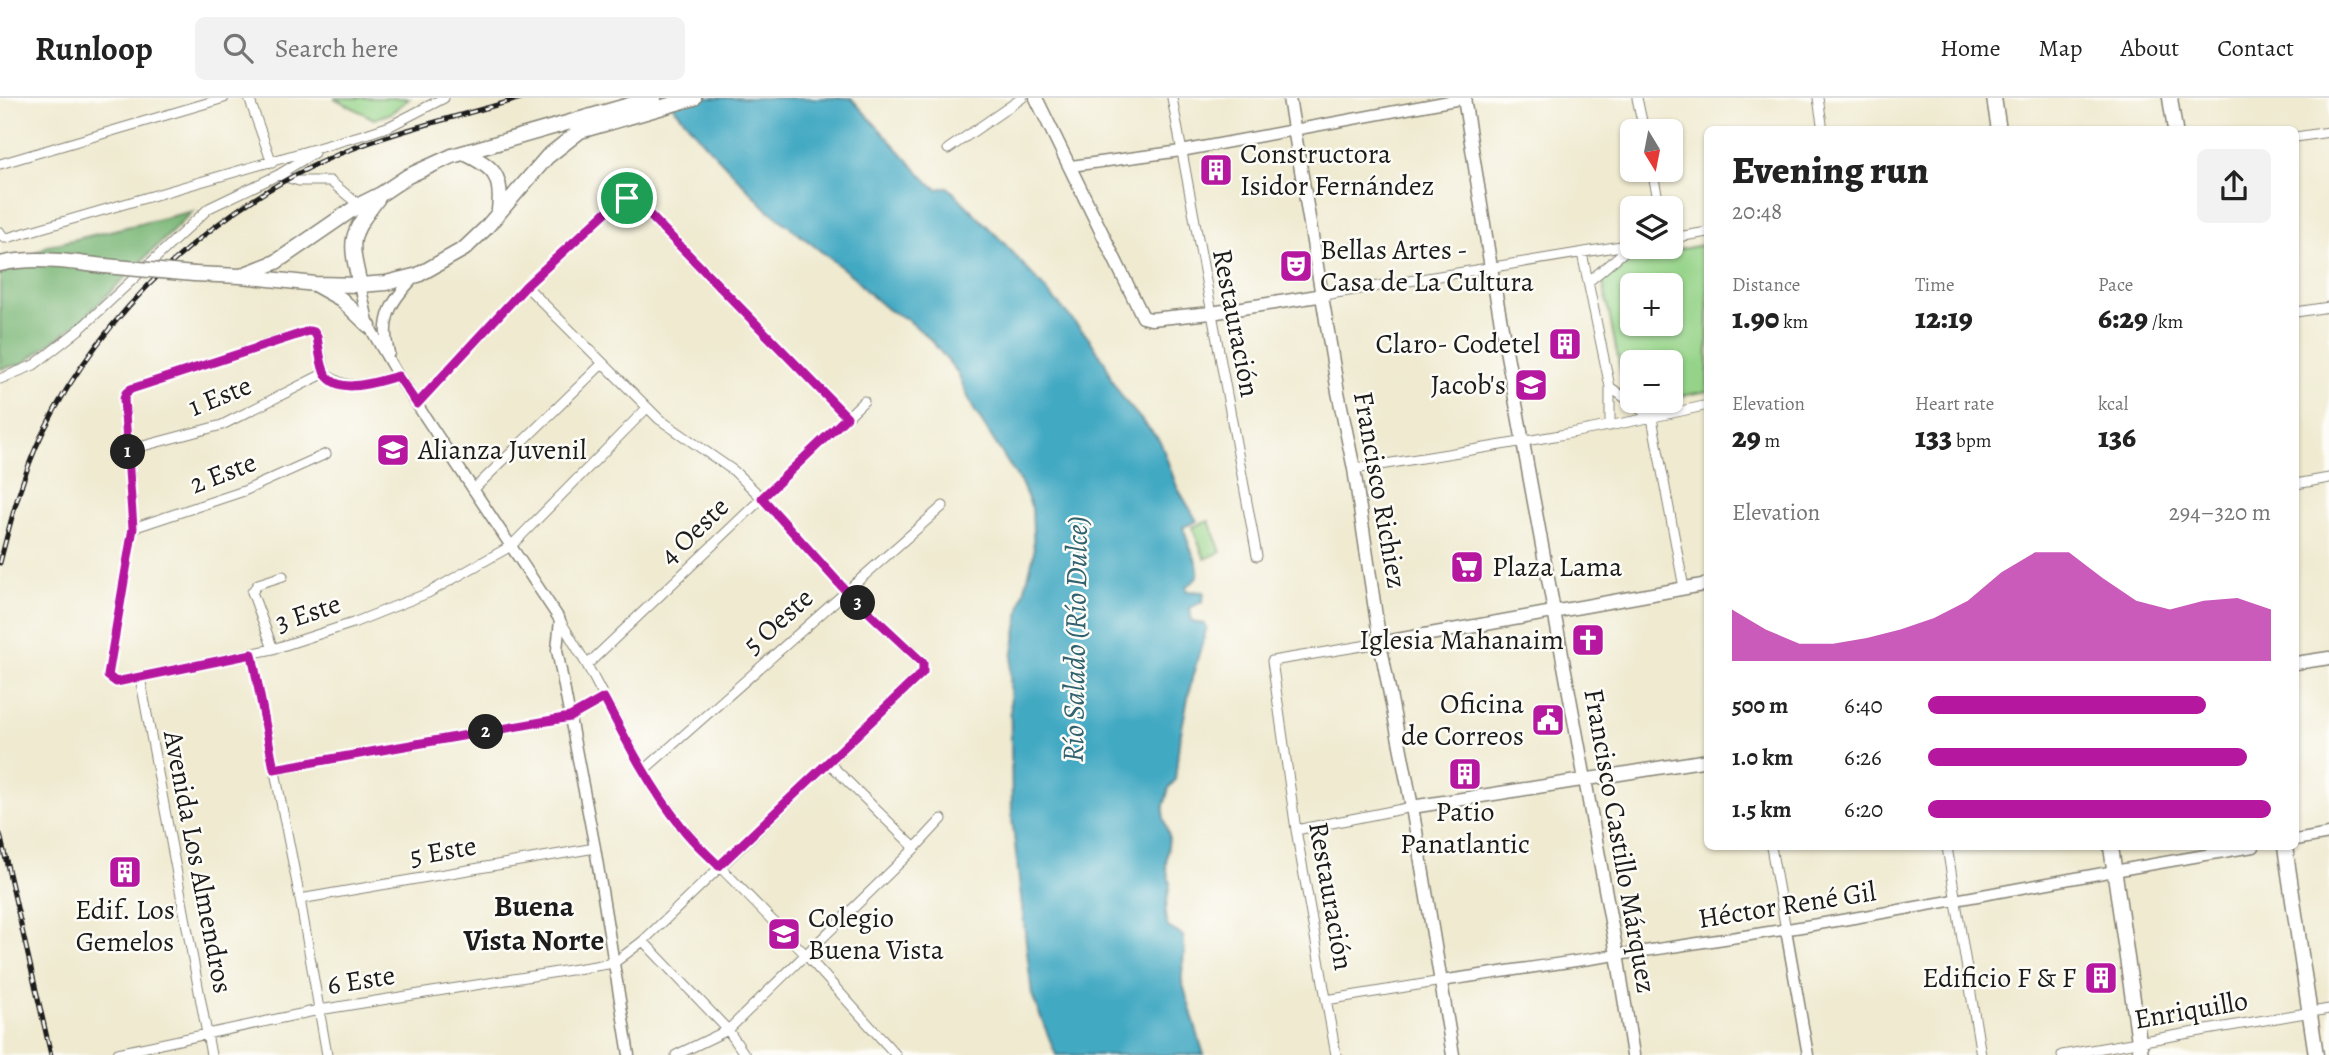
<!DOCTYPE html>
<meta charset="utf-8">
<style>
body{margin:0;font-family:Alegreya,serif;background:#f2f2f2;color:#222;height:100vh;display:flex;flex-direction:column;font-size:26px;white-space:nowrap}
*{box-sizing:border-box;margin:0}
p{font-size:23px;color:#767676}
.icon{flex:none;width:38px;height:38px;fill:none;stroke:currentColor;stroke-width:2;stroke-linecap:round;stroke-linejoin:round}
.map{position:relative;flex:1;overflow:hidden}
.panel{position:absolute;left:1704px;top:28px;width:595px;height:724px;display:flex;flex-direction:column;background:#fff;border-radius:10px;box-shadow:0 2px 5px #0004}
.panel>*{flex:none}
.needle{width:46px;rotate:170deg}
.fabs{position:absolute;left:1620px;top:21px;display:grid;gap:14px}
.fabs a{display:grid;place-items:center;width:63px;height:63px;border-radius:10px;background:#fff;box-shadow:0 2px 5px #0004;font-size:35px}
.pin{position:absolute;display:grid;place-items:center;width:60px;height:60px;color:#fff;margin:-30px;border:4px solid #fff;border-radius:50%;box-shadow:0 2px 7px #0007}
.km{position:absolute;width:35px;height:35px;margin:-18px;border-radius:50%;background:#222;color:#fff;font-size:19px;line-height:35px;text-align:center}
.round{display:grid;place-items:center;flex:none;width:74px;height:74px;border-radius:10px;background:#f2f2f2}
.headline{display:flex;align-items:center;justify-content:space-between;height:119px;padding:0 28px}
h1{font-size:38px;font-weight:800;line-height:52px}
.figures{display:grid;grid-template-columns:repeat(3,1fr);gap:10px;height:119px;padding:7px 28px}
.figures div{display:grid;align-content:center}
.figures b{font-size:30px;font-weight:800}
.figures small{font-size:19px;font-weight:400}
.figures p{font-size:19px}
.chart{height:196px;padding:14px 28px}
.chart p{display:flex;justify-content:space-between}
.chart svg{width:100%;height:126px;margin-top:7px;fill:#b5179e;opacity:.7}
ul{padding:0 28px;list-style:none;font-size:23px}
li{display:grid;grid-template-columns:112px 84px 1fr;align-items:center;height:52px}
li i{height:18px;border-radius:9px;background:#b5179e}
header{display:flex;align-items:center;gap:42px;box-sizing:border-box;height:98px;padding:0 35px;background:#fff;border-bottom:2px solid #e0e0e0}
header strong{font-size:33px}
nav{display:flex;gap:38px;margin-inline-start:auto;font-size:24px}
.search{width:490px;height:63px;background:#f2f2f2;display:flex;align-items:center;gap:18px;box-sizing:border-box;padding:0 24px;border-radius:10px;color:#767676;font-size:26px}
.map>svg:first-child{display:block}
.green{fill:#95d388;stroke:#587852;stroke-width:2;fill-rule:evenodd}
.forest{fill:#78b574;stroke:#4a6848;stroke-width:2}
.water{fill:#43a9c3;stroke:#306270;stroke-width:2}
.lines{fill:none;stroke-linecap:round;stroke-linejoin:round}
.minor-casing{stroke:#868376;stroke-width:11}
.tertiary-casing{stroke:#868376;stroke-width:13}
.secondary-casing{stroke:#868376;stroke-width:15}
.primary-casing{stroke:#868376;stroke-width:17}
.minor{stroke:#fff;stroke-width:9}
.tertiary{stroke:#fff;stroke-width:10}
.secondary{stroke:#fff;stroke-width:12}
.primary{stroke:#fff;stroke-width:14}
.rail-casing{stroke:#1c1c1c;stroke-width:5}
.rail{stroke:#fdfcf7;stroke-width:2.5;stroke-dasharray:8;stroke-linecap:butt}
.primary-bridge-casing{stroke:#868376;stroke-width:17;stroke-linecap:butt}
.primary-bridge{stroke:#fff;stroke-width:14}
.route-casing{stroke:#fff;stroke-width:14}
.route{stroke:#b5179e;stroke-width:9}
.labels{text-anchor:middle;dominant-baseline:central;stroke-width:5;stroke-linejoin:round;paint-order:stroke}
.poi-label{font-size:28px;fill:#1c1c1c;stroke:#fdfcf7;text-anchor:start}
.street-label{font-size:28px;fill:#1c1c1c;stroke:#fdfcf7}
.water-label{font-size:30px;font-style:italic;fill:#306270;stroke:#fdfcf7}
.neighbourhood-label{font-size:30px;font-weight:bold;fill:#1c1c1c;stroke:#fdfcf7}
</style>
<header>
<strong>Runloop</strong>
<div class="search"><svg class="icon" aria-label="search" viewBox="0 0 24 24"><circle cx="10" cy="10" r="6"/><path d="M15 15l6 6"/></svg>Search here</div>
<nav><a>Home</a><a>Map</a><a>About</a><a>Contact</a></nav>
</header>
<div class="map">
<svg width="2329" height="957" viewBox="0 0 2329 957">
<rect width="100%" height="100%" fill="#fdfcf7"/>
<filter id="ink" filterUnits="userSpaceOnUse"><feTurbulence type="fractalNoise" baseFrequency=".0143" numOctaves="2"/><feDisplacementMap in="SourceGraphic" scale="14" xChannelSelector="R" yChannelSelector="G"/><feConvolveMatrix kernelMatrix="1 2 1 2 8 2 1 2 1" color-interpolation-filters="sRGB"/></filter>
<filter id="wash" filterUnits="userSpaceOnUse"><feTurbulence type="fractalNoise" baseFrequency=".00686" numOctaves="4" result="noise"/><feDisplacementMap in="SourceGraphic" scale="28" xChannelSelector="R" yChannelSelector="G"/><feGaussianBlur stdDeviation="1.57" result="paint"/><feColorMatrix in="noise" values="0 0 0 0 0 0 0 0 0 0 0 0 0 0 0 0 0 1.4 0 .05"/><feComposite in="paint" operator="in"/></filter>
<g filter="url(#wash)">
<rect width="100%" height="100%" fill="#efead0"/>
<path class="green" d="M334,0H410L391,15L374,21Z
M1708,146V293L1671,300V264H1633V300L1624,290L1602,180L1619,163ZM1633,187H1671V226H1633Z
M1209,423L1221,454L1205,461L1192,429Z"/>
<path class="forest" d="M193,113L82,222L22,266L0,271V175L9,172L47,148Z"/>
<path class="water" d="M666,0H851L927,83L937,91L947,89L951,92L1002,143L1088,239L1105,264L1112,283L1124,302L1160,343L1177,389L1197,423L1183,429C1186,438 1189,448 1193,456C1200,471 1202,481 1186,488L1187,493L1204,494L1203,503L1190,510L1192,524L1205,526L1207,529L1192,580L1179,645L1175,682L1169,690L1164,708V721L1169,738L1166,768L1170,785L1165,817L1168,829L1183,838C1187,852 1181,868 1182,883L1204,957H1056L1032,897L1012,720L1010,572L1021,506L1034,456L1032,410L1022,387L973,310L957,274L931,242L907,221L888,212L865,192L855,180L767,111L707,48Z"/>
</g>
<g filter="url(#ink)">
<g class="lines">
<defs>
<path id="minor" d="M249,0L272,65
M1172,0L1257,458
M1637,0L1644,33
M1818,0L1823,32
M2296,39L2329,34
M948,51L1022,0
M0,66L224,0
M1652,72L1660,110
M278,77L299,83H330L359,107
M0,134L4,140H7L366,36L390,28L444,0
M1671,140L1708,134
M1582,155L1610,289V328
M1588,184L1631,148
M1324,197L1633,146
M2296,214L2329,209
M398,278C370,285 349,296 325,275L317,239L314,235L309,233L131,291L126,295L124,301L133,430L108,578L116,584L273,551L353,525L428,495L511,448L647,310
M0,281L34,267L80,231L209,110L278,77L314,55
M1610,289L1652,320L1684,490
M417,306L526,188L618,103L627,100L636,103L847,319
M128,352L222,327L325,275
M1354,371C1472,352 1591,334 1708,307
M2296,386L2329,380
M473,392L603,265
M133,430L244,393L326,356
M560,522L587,567L643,673L683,731L805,856L896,957
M273,551L252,494L258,486L283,478
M252,556L300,801L327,957
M587,567L864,303
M140,579L211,957
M828,664L915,750
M274,671L570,619L604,600
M643,673L943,408
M1296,732L1412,709
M1771,749L1786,832
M1947,749L1981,957
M300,801L595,750
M643,843L728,932L745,957
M1326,902L1442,883
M118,955L319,912L614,865L643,843L923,574V565L846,493L762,400L734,373L659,321L526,188
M676,957L728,932L915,750L942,721
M1336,957L1296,732L1272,563L1380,545
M2062,957L2329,911"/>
<path id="tertiary" d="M1071,68L1181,53L1466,0
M360,187L369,228L398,278L560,522L557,552L595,750L629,957
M389,255C379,220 393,200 417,177
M2296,742L2329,736
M1786,832L1808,957
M1442,883C1557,865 1673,850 1788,831C1944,806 2098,774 2254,749"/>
<path id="secondary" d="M1036,0L1143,219L1151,221L1211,215L1324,197
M1289,0L1338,294L1354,371L1380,545L1412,709L1453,957
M1464,0L1491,170L1617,856L1633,957
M1380,545L1708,486
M2296,565L2329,560
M1412,709L1708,662"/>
<path id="primary" d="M1994,0L1999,32
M2170,0L2175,32
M464,55C494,69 503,78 499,112
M0,166C35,158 70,164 105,168
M194,176L241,178L315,186L360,187L386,185L418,177L464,151L485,131L547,59L580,33L694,0
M245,176L276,164L359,107L381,96L408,78L452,58L654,0
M316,187L341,201L369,228
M360,187C349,140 349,139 378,100
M2111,749L2141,957
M2285,749L2316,957"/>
</defs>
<use href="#minor" class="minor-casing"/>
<use href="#tertiary" class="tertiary-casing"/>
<use href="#secondary" class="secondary-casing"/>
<use href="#primary" class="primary-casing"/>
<use href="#minor" class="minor"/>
<use href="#tertiary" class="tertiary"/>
<use href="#secondary" class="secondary"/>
<use href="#primary" class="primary"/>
<defs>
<path id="rail" d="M0,465C11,421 23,375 43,334C103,213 214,109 339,56C397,32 461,18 521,0
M0,736L51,957"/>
</defs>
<use href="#rail" class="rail-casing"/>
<use href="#rail" class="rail"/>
<defs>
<path id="primary-bridge" d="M105,168L194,176"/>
</defs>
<use href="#primary-bridge" class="primary-bridge-casing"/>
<use href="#primary-bridge" class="primary-bridge"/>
</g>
</g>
<g class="lines" filter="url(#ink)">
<defs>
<path id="route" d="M627,100L636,103L847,319L762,400L846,493L923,565V574L719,768C706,755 692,743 681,728C650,689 627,644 604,600L570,619L274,671L252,556L116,584L108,578L133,430L124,301L126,295L131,291L309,233L314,234L317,239C319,250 320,263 324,273C336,300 378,283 398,278L417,306L526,188L618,103Z"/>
</defs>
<use href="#route" class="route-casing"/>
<use href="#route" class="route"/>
</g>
<defs>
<symbol id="building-square" viewBox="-11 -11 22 22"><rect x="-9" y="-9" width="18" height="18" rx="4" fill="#b5179e" stroke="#fdfcf7"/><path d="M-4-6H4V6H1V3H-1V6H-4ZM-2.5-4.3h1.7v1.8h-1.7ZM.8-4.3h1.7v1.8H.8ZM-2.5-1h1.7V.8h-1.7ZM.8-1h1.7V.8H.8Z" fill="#fff"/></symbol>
<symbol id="theatre-square" viewBox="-11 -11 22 22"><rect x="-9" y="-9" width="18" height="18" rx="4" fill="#b5179e" stroke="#fdfcf7"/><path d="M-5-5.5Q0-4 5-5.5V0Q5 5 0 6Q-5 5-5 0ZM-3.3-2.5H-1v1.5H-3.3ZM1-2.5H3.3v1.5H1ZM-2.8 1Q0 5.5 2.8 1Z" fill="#fff"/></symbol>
<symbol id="school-square" viewBox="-11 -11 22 22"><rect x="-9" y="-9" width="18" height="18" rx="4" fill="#b5179e" stroke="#fdfcf7"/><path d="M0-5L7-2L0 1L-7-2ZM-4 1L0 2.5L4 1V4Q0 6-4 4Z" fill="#fff"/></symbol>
<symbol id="university-square" viewBox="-11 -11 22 22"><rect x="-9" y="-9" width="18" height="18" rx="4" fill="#b5179e" stroke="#fdfcf7"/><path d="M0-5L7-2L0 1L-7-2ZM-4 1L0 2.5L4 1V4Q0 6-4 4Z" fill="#fff"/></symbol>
<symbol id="supermarket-square" viewBox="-11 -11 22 22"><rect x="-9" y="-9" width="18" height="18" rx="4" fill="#b5179e" stroke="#fdfcf7"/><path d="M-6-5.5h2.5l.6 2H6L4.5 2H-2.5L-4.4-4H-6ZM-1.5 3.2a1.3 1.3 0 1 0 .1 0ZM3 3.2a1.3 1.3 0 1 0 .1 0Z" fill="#fff"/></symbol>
<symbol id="church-square" viewBox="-11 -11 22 22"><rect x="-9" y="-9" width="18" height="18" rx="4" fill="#b5179e" stroke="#fdfcf7"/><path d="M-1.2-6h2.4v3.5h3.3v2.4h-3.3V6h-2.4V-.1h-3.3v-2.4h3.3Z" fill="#fff"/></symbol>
<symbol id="civic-square" viewBox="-11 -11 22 22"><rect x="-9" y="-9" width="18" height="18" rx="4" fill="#b5179e" stroke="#fdfcf7"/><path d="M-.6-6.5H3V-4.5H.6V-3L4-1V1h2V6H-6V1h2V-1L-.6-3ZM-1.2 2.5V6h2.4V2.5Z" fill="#fff"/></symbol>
</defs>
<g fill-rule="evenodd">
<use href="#building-square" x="1197" y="53" width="38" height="38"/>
<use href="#theatre-square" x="1277" y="149" width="38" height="38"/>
<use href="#building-square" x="1546" y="227" width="38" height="38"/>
<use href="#school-square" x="1512" y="268" width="38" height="38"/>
<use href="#university-square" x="374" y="333" width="38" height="38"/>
<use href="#supermarket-square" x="1448" y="450" width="38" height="38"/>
<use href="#church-square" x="1569" y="523" width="38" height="38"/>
<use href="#civic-square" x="1529" y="603" width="38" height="38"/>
<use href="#building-square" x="1446" y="657" width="38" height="38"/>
<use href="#building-square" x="106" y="755" width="38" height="38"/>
<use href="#university-square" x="765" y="817" width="38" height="38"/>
<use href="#building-square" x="2082" y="861" width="38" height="38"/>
</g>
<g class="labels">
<g class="poi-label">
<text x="1240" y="56">Constructora<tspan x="1240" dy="32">Isidor Fernández</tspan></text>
<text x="1320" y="152">Bellas Artes -<tspan x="1320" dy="32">Casa de La Cultura</tspan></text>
<text x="1540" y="246" text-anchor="end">Claro- Codetel</text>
<text x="1506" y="287" text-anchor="end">Jacob's</text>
<text x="418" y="352">Alianza Juvenil</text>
<text x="1492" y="469">Plaza Lama</text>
<text x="1564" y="542" text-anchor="end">Iglesia Mahanaim</text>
<text x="1524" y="606" text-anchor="end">Oficina<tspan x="1524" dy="32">de Correos</tspan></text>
<text x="1465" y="714" text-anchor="middle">Patio<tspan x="1465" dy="32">Panatlantic</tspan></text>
<text x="125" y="812" text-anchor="middle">Edif. Los<tspan x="125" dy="32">Gemelos</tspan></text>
<text x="808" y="820">Colegio<tspan x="808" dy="32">Buena Vista</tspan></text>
<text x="2076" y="880" text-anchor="end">Edificio F &amp; F</text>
</g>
<g class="street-label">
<text transform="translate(1236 225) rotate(79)">Restauración</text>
<text transform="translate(220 298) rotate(-22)">1 Este</text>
<text transform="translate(223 375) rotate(-21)">2 Este</text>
<text transform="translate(1380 392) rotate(80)">Francisco Richiez</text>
<text transform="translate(694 433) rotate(-44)">4 Oeste</text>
<text transform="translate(308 515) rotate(-18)">3 Este</text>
<text transform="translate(778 523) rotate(-42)">5 Oeste</text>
<text transform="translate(1620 743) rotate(80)">Francisco Castillo Márquez</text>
<text transform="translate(443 753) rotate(-10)">5 Este</text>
<text transform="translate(198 764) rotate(79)">Avenida Los Almendros</text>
<text transform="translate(1331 798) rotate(80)">Restauración</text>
<text transform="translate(1787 807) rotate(-9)">Héctor René Gil</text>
<text transform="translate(361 882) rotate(-9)">6 Este</text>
<text transform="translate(2191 912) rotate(-10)">Enriquillo</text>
</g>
<g class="water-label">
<text transform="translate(1075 541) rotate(-89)">Río Salado (Río Dulce)</text>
</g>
<g class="neighbourhood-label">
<text x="534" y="808">Buena<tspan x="534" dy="34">Vista Norte</tspan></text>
</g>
</g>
</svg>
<div class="fabs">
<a><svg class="needle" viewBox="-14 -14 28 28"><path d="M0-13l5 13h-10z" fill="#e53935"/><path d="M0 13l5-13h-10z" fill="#767676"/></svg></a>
<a><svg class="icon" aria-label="layers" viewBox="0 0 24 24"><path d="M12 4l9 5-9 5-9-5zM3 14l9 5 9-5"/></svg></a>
<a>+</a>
<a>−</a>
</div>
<div class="pin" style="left:627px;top:100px;background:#1e9e55"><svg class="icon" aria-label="arrive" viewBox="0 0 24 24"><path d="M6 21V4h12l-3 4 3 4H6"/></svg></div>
<b class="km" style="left:128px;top:354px">1</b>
<b class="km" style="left:486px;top:634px">2</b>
<b class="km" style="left:858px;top:505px">3</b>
<section class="panel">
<div class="headline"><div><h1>Evening run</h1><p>20:48</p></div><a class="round"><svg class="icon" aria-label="share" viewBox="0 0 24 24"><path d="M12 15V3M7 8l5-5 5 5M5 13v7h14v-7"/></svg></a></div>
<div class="figures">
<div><p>Distance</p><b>1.90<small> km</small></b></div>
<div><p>Time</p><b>12:19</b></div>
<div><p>Pace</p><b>6:29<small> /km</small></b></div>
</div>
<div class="figures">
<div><p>Elevation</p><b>29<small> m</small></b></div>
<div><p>Heart rate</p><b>133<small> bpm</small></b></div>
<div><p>kcal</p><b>136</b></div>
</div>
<div class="chart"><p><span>Elevation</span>294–320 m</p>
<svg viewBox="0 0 160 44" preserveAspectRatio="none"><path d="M0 44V26L10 33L20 38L30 38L40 36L50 33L60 29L70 23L80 13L90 6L100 6L110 15L120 23L130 26L140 23L150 22L160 26V44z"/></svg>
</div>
<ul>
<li><b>500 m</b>6:40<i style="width:81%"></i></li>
<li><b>1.0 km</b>6:26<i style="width:93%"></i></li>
<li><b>1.5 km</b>6:20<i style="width:100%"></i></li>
</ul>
</section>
</div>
